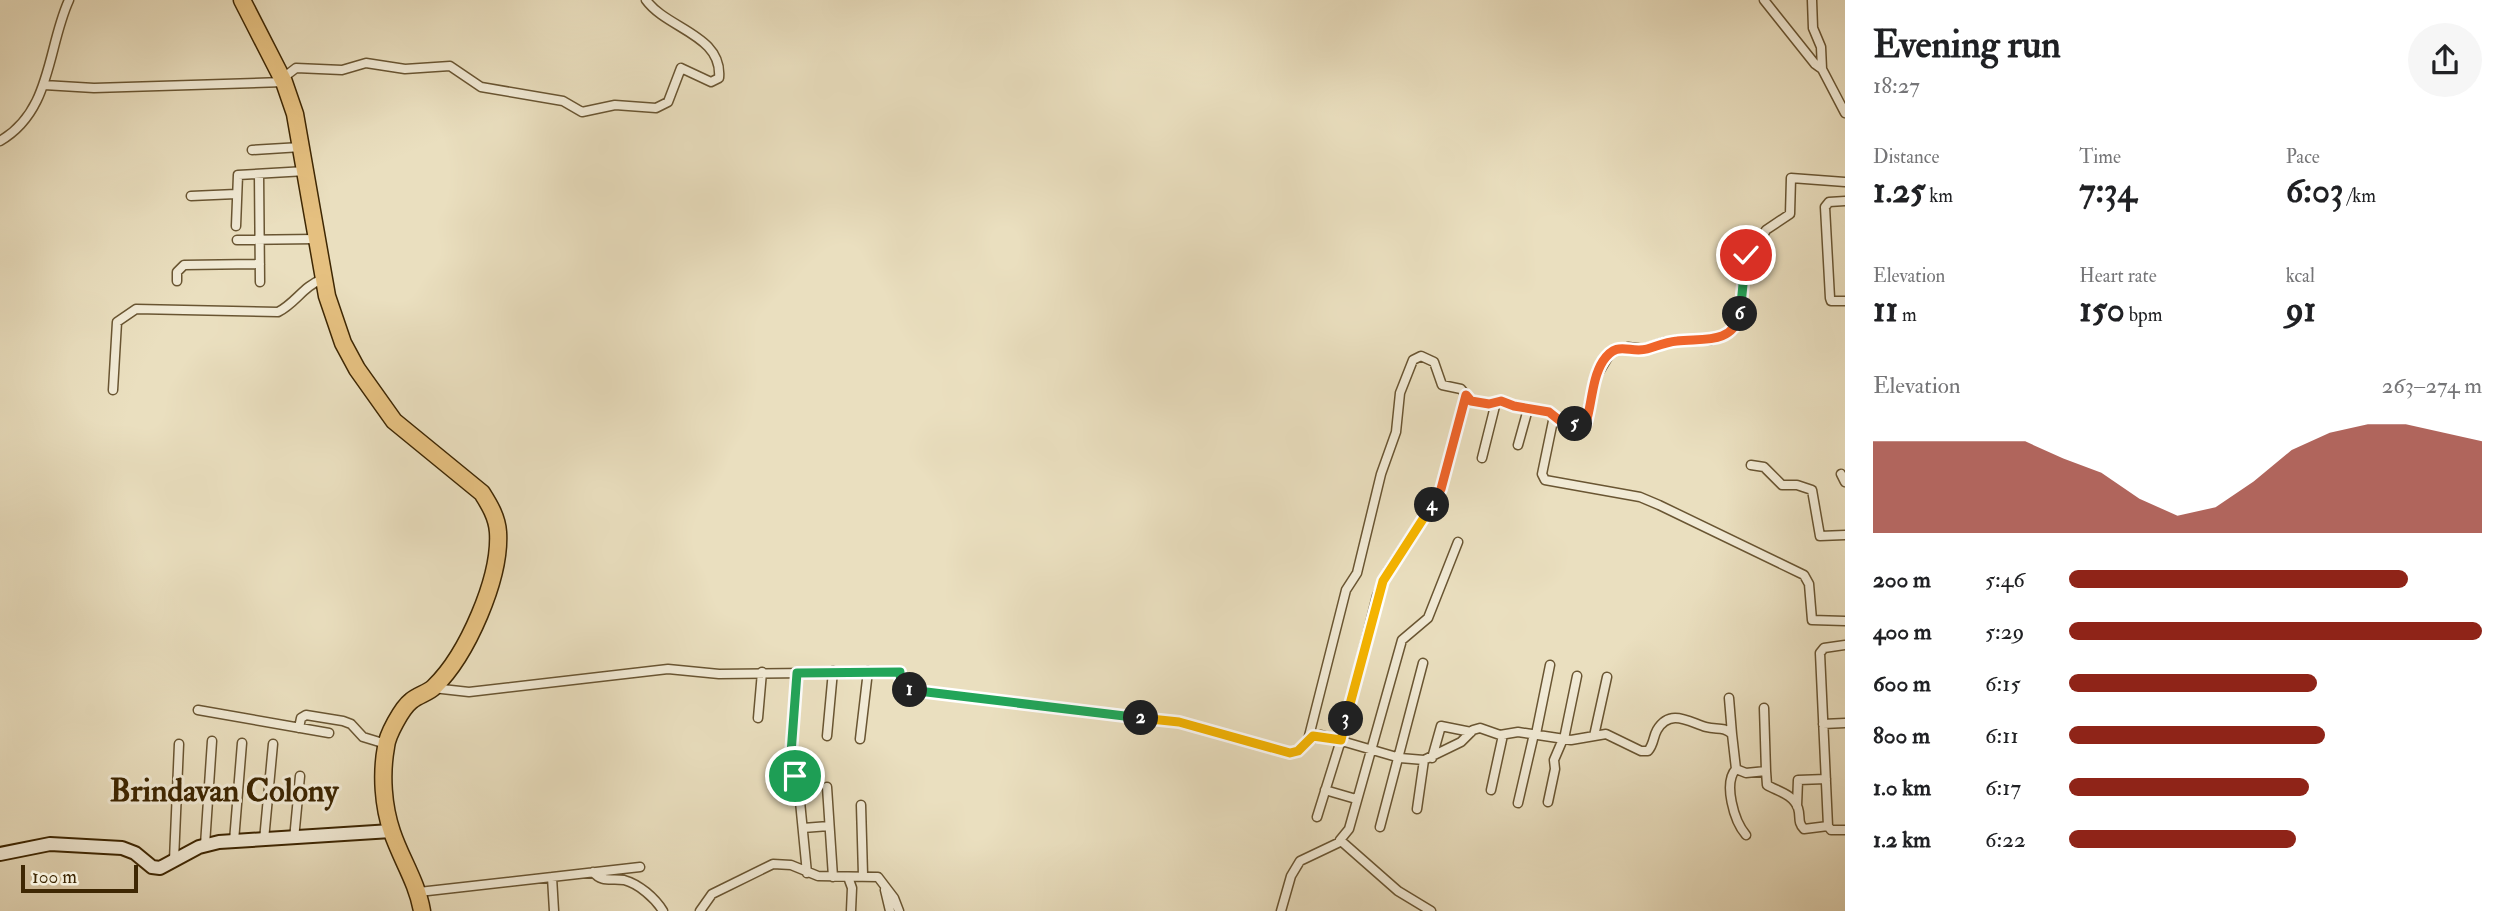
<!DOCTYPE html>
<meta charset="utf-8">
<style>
body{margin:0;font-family:"IM FELL Double Pica",serif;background:#f6f6f6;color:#202124;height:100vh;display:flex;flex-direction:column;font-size:26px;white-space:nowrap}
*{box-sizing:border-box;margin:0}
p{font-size:23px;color:#757577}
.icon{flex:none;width:38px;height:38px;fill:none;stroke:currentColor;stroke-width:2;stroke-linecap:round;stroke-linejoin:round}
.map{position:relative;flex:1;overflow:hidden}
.panel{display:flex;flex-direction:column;background:#fff;width:665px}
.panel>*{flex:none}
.scale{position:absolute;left:21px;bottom:18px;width:117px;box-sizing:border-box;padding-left:7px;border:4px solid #3e2703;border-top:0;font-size:19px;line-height:24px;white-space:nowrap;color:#3e2703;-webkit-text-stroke:5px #f1ead5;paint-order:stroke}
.pin{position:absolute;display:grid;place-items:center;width:60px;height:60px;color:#fff;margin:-30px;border:4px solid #fff;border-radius:50%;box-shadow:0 2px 7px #0007}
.km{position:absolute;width:35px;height:35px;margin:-18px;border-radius:50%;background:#222;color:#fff;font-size:19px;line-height:35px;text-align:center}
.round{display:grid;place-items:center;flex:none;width:74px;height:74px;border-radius:37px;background:#f6f6f6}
.overview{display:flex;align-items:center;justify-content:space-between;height:119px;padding:0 28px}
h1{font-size:38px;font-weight:700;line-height:52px}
.metrics{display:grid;grid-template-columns:repeat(3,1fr);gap:10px;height:119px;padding:7px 28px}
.metrics div{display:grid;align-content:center}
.metrics b{font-size:35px;font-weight:700}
.metrics small{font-size:19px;font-weight:400}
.metrics p{font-size:19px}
.chart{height:196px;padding:14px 28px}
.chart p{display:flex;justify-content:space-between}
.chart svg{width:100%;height:126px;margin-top:7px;fill:#8f2418;opacity:.7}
ul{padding:0 28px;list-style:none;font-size:23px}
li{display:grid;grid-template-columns:112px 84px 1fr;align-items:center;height:52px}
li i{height:18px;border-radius:9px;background:#8f2418}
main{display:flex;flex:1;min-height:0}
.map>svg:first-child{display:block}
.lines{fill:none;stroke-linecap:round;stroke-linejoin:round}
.street-casing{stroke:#695532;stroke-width:11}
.secondary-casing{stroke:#3e2703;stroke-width:16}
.highway-casing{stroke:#3e2703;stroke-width:19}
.street{stroke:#f1ead5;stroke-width:8}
.secondary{stroke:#f1ead5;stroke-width:12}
.highway{stroke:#e5c080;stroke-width:16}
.split-1-casing{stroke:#fff;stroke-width:14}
.split-2-casing{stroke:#fff;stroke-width:14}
.split-3-casing{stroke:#fff;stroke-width:14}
.split-4-casing{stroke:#fff;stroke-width:14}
.split-5-casing{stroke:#fff;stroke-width:14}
.split-6-casing{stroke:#fff;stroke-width:14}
.split-7-casing{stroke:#fff;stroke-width:14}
.split-1{stroke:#22a559;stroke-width:9}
.split-2{stroke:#22a559;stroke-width:9}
.split-3{stroke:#f5b400;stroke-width:9}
.split-4{stroke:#f5b400;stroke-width:9}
.split-5{stroke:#f0652b;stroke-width:9}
.split-6{stroke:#f0652b;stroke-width:9}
.split-7{stroke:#22a559;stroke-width:9}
.labels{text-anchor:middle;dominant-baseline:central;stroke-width:6;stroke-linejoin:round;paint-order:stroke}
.neighbourhood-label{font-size:32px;font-weight:bold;fill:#3e2703;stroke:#f1ead5}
</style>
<main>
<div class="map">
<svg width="1845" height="911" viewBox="0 0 1845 911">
<rect width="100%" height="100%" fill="#eadfbf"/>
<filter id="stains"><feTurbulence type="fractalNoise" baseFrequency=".00286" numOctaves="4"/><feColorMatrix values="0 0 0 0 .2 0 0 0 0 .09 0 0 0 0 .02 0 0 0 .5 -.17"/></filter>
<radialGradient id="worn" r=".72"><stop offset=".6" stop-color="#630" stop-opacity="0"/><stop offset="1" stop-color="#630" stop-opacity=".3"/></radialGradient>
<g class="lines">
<defs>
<path id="street" d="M1764,0L1815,64L1822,69
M1812,0L1813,28L1821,47L1822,69L1845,113
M283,78L296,68L342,70L366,63L405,69L450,66L481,87L563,101L582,112L615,105L656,108L668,102L681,68L711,82L719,78C723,35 667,29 646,0
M44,85L94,88L284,82
M0,141C52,111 47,48 69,0
M252,150L301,147
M259,174L260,282
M191,196L236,194
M1845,201L1829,202L1825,207L1830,298L1831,301H1845
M236,226L238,175L306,171
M237,240L317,239
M177,281V272L184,265L260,264
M113,390L117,322L136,309L278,312C296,303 303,286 323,279
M1554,416L1542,474L1545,480L1640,497L1659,505L1804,575L1809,584L1812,620L1845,621
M1518,445L1528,409
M1482,458L1496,402
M1751,465L1764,467L1782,485H1797L1812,490L1820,536L1845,535
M1841,474L1845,482
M1845,645L1824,648L1820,653L1828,826L1831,830H1845
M797,673L791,767L798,781L807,873
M433,688L469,692L668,669L719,674L900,672L901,686L906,690L1179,722L1290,753C1303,751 1308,737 1321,735L1400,758L1424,760L1461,742L1473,730L1480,728L1500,735L1518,732L1571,740L1606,734L1641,751H1648C1654,744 1653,737 1657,730C1670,708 1689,722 1706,727C1717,730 1723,726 1732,734L1736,769L1746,773L1766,771L1767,785C1777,791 1793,794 1798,808C1801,817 1797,822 1804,829L1828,826
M1729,698L1732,734
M1764,708L1766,771
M198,710L329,733
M758,718L762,672
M1823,724L1845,723
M299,728L301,718L306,715L343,721L351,724L363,737L386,744
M1536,734L1550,665
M827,736L833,671
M1594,736L1607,677
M860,739L868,671
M1564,739L1577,676
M1308,740L1346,590L1357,573L1381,474L1396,432L1400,393L1413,360L1421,356L1434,362L1442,385L1461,389L1471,401L1489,404L1501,401L1514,406L1549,412L1559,420L1584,424L1596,377L1611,352L1628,347L1644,349L1665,342L1711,340L1733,330L1741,313L1744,259L1758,245L1766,230L1790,214L1791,178L1845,182
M1432,758L1441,726L1471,732
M1736,769C1723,783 1734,821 1746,835
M827,787L833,877
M1325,790L1356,799
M1491,790L1503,735
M1548,802L1555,769L1554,760L1563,739
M1518,803L1534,734
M861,805L863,875
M1797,806L1798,780L1826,779
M1417,809L1424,760
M1317,817L1341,740L1377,596L1388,571L1441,490L1466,395
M1380,827L1423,663
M803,828L829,826
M294,839L300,776
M264,840L273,744
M234,841L242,743
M205,845L212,741
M174,860L179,744
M593,872C602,883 611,878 624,880C639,884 655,898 663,911
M552,877L554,911
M848,877L852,888L851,911
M885,890L890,911
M419,892L640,867
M700,911L712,894L773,864L791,865L818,876L878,877L894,898L899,911
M1281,911L1291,876L1300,861L1340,842
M1431,911L1398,891L1340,840L1349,829L1402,640L1428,618L1458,542"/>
<path id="secondary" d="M0,854L50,844L122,848L135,853L152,867L160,868L199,847L219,842L391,831"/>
<path id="highway" d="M242,0L284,82L295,114L327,296L343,343L357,369L394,421L482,493C489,504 497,517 498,532C501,578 467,655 434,687C428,693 418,695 411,701C402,708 387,735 386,747C381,774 383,806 392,832C401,859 417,882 422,911"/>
</defs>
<use href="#street" class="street-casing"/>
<use href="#secondary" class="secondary-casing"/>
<use href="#highway" class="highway-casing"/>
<use href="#street" class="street"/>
<use href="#secondary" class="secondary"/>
<use href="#highway" class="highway"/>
</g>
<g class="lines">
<defs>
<path id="split-1" d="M795,776L790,767L797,673L900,672L901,686L910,690"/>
<path id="split-2" d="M910,690L1141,718"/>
<path id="split-3" d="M1141,718L1179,722L1290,753L1298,751L1313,736L1341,740L1346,719"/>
<path id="split-4" d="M1346,719L1383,581L1432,505"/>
<path id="split-5" d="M1432,505L1441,489L1466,395L1471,401L1489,404L1501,401L1514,406L1549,412L1559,420L1575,424"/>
<path id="split-6" d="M1575,424L1586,423C1592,403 1592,378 1603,361C1618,339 1629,354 1647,349C1657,346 1666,342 1677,341C1703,338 1732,345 1740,314"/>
<path id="split-7" d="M1740,314L1746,255"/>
</defs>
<use href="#split-1" class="split-1-casing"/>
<use href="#split-2" class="split-2-casing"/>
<use href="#split-3" class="split-3-casing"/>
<use href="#split-4" class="split-4-casing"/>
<use href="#split-5" class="split-5-casing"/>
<use href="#split-6" class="split-6-casing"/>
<use href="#split-7" class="split-7-casing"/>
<use href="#split-1" class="split-1"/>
<use href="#split-2" class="split-2"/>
<use href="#split-3" class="split-3"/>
<use href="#split-4" class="split-4"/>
<use href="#split-5" class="split-5"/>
<use href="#split-6" class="split-6"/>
<use href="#split-7" class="split-7"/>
</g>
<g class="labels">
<g class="neighbourhood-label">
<text x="224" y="791">Brindavan Colony</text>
</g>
</g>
<rect width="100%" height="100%" filter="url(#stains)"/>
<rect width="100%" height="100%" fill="url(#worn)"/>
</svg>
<div class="scale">100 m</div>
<div class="pin" style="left:795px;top:776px;background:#1e9e55"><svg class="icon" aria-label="arrive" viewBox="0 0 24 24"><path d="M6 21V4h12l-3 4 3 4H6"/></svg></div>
<div class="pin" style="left:1746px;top:255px;background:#d93025"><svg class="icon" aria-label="check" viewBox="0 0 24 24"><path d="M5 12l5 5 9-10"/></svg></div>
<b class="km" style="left:910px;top:690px">1</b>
<b class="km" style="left:1141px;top:718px">2</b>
<b class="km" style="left:1346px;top:719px">3</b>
<b class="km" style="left:1432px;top:505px">4</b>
<b class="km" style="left:1575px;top:424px">5</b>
<b class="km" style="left:1740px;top:314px">6</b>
</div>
<section class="panel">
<div class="overview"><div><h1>Evening run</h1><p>18:27</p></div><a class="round"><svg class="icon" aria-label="share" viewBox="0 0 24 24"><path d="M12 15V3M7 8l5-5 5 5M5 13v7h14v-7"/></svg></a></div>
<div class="metrics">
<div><p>Distance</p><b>1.25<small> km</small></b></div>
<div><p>Time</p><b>7:34</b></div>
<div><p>Pace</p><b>6:03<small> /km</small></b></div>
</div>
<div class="metrics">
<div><p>Elevation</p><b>11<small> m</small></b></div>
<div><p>Heart rate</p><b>150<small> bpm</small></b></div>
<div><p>kcal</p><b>91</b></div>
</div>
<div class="chart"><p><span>Elevation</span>263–274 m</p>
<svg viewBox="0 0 160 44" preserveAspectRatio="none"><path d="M0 44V12L10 12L20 12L30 12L40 12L50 18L60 23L70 32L80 38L90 35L100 26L110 15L120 9L130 6L140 6L150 9L160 12V44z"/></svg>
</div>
<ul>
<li><b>200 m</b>5:46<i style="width:82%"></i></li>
<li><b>400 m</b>5:29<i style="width:100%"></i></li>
<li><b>600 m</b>6:15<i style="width:60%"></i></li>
<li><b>800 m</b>6:11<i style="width:62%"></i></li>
<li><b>1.0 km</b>6:17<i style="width:58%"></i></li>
<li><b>1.2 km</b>6:22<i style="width:55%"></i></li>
</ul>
</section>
</main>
